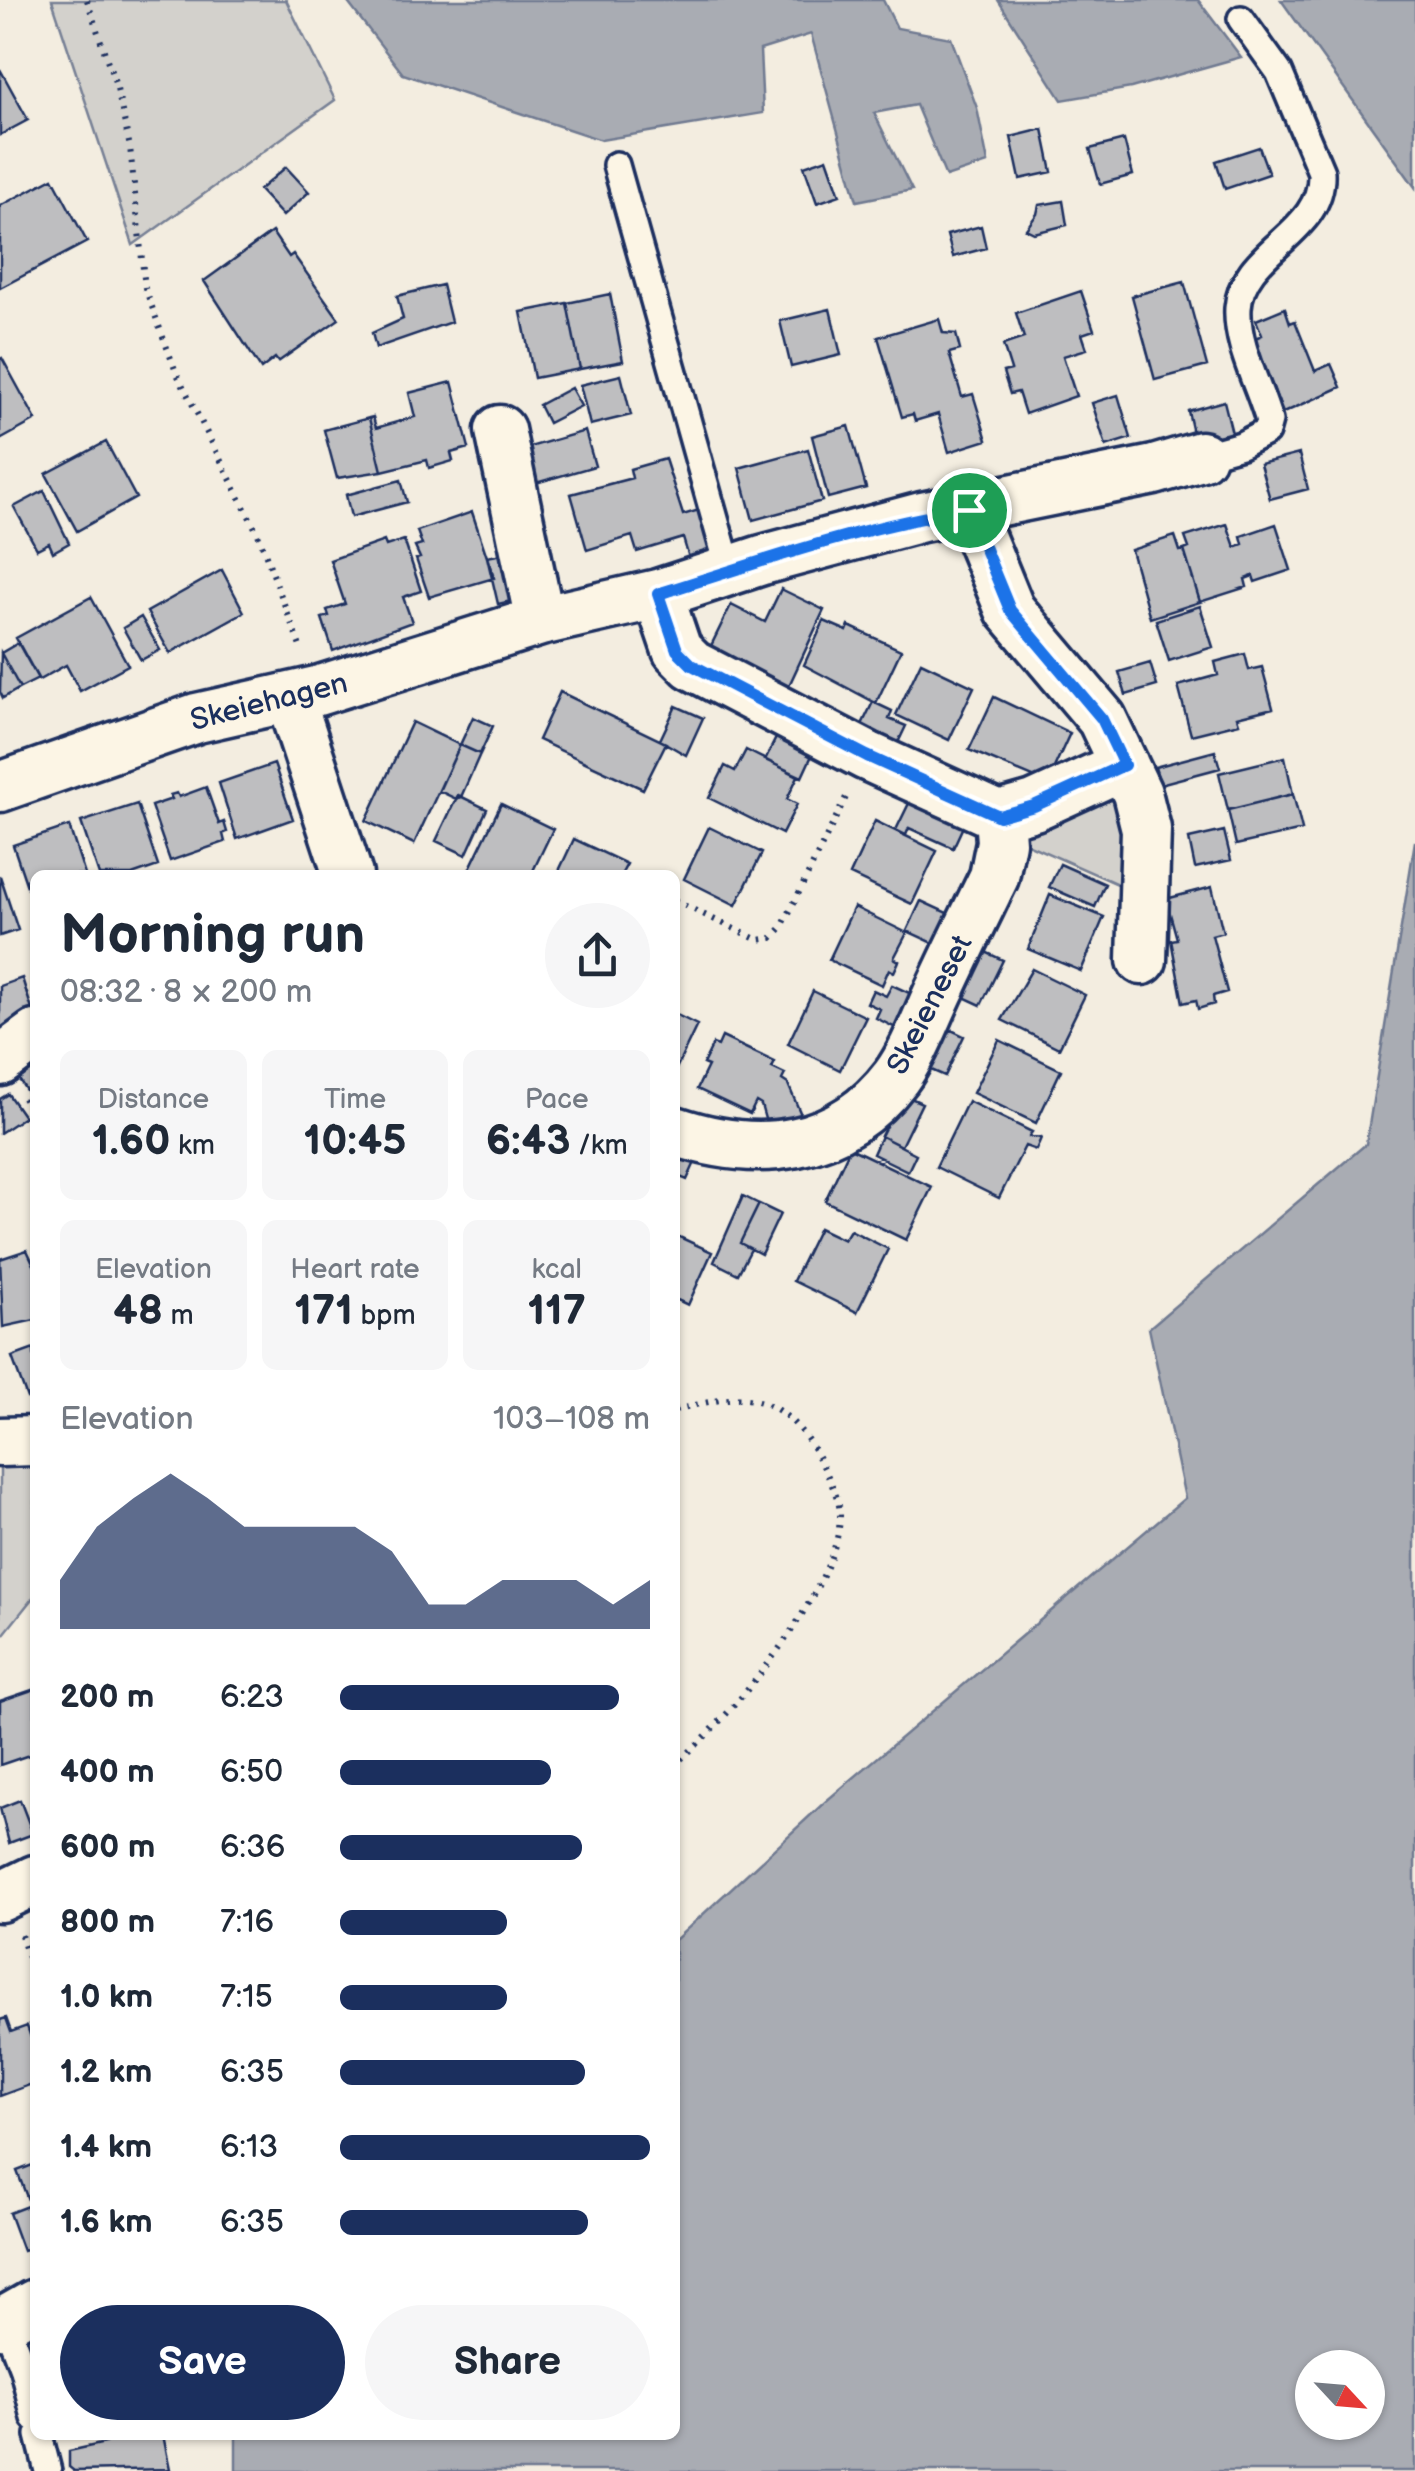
<!DOCTYPE html>
<meta charset="utf-8">
<style>
body{margin:0;font-family:"Balsamiq Sans",sans-serif;background:#f6f6f7;color:#1f2937;height:100vh;display:flex;flex-direction:column;font-size:38px;white-space:nowrap}
*{box-sizing:border-box;margin:0}
p{font-size:32px;color:#747a83}
.icon{flex:none;width:55px;height:55px;fill:none;stroke:currentColor;stroke-width:2;stroke-linecap:round;stroke-linejoin:round}
.map{position:relative;flex:1;overflow:hidden}
.drawer{position:absolute;left:30px;top:870px;width:650px;height:1570px;display:flex;flex-direction:column;background:#fff;border-radius:15px;box-shadow:0 2px 8px #0004}
.drawer>*{flex:none}
.needle{width:65px;rotate:116deg}
.tools{position:absolute;left:1295px;top:2350px;display:grid;gap:20px}
.tools a{display:grid;place-items:center;width:90px;height:90px;border-radius:50%;background:#fff;box-shadow:0 2px 8px #0004;font-size:50px}
.pin{position:absolute;display:grid;place-items:center;width:85px;height:85px;color:#fff;margin:-42px;border:5px solid #fff;border-radius:50%;box-shadow:0 2px 10px #0007}
.round{display:grid;place-items:center;flex:none;width:105px;height:105px;border-radius:52px;background:#f6f6f7}
.head{display:flex;align-items:center;justify-content:space-between;height:170px;padding:0 30px}
h1{font-size:55px;font-weight:700;line-height:75px}
.figures{display:grid;grid-template-columns:repeat(3,1fr);gap:15px;height:170px;padding:10px 30px}
.figures div{display:grid;align-content:center;border-radius:15px;background:#f6f6f7;text-align:center}
.figures b{font-size:42px;font-weight:700}
.figures small{font-size:28px;font-weight:400}
.figures p{font-size:28px}
.chart{height:280px;padding:20px 30px}
.chart p{display:flex;justify-content:space-between}
.chart svg{width:100%;height:180px;margin-top:10px;fill:#1b2f5e;opacity:.7}
.action{display:flex;gap:20px;margin-top:auto;padding:20px 30px}
.action a{flex:1;height:115px;border-radius:60px;background:#1b2f5e;color:#fff;font-size:40px;font-weight:700;line-height:115px;text-align:center}
.action a+a{background:#f6f6f7;color:#1f2937}
ul{padding:0 30px;list-style:none;font-size:32px}
li{display:grid;grid-template-columns:160px 120px 1fr;align-items:center;height:75px}
li i{height:25px;border-radius:12px;background:#1b2f5e}
.map>svg:first-child{display:block}
.green{fill:#d3d1cc;stroke:#778095;stroke-width:2.5}
.water{fill:#a9acb3;stroke:#707a91;stroke-width:2.5;fill-rule:evenodd}
.building{fill:#bebec0;stroke:#1b2f5e;stroke-width:2.5}
.lines{fill:none;stroke-linecap:round;stroke-linejoin:round}
.service-casing{stroke:#1b2f5e;stroke-width:32}
.minor-casing{stroke:#1b2f5e;stroke-width:55}
.path{stroke:#1b2f5e;stroke-width:6;stroke-dasharray:2.5 8;stroke-linecap:butt}
.service{stroke:#fcf5e5;stroke-width:25}
.minor{stroke:#fcf5e5;stroke-width:48}
.route-casing{stroke:#fff;stroke-width:20}
.route{stroke:#1a73e8;stroke-width:12}
.labels{text-anchor:middle;dominant-baseline:central;stroke-width:8;stroke-linejoin:round;paint-order:stroke}
.street-label{font-size:30px;fill:#1b2f5e;stroke:#fcf5e5}
</style>
<div class="map">
<svg width="1415" height="2471" viewBox="0 0 1415 2471">
<rect width="100%" height="100%" fill="#f3ede0"/>
<filter id="ink" filterUnits="userSpaceOnUse"><feTurbulence type="fractalNoise" baseFrequency=".01" numOctaves="2"/><feDisplacementMap in="SourceGraphic" scale="20" xChannelSelector="R" yChannelSelector="G"/><feConvolveMatrix kernelMatrix="1 2 1 2 8 2 1 2 1" color-interpolation-filters="sRGB"/></filter>
<g filter="url(#ink)">
<path class="green" d="M52,0H286L335,100L133,245Z
M1102,797L1120,801L1131,890L1027,844L1020,833Z
M35,1449V1595L0,1639V1453Z"/>
<path class="water" d="M346,0H883L897,28L951,38L977,108L988,163L946,177L916,105L874,113L912,190L857,201L811,34L760,50L763,113L601,140L403,74Z
M998,0H1198L1241,57L1131,88L1062,100Z
M1281,0H1415V187Z
M1415,841V2471H236V2435H675V1940L825,1802L1185,1498L1149,1328L1366,1144ZM1312,2368H1368V2422H1312Z"/>
<path class="building" d="M0,69L28,120L0,135Z
M1043,129L1052,172L1020,179L1011,137Z
M1124,140L1133,175L1100,184L1090,149Z
M1259,147L1269,174L1225,189L1216,161Z
M827,158L840,195L817,203L804,166Z
M286,167L309,192L283,216L259,190Z
M53,178L87,242L0,288V206Z
M1063,201L1067,225L1034,233L1026,229L1037,214L1039,205Z
M981,226L986,248L953,257L947,235Z
M272,232L289,257L293,254L339,319L278,362L275,358L261,369L204,281Z
M1184,282L1207,366L1155,380L1132,296Z
M442,285L451,322L376,348L372,333L403,319L397,296Z
M1081,291L1094,330L1082,334L1087,349L1063,356L1076,396L1025,414L1018,392L1010,394L1003,372L1011,370L1003,345L1024,338L1016,313Z
M610,294L623,361L580,369L567,303Z
M567,303L580,369L534,378L521,312Z
M1285,308L1290,323L1295,321L1315,371L1331,364L1341,387L1283,413L1253,339L1262,335L1256,320Z
M830,309L841,355L791,367L780,321Z
M939,319L943,333L956,334L960,350L949,353L962,397L973,394L987,440L949,452L938,414L915,421L913,414L902,417L878,337Z
M2,358L36,420L0,440V359Z
M621,375L631,415L590,425L580,385Z
M452,382L469,448L451,453L453,461L429,468L427,460L382,471L369,418L373,417L376,428L415,417L409,393Z
M571,388L581,406L548,423L539,405Z
M1118,395L1131,438L1106,446L1092,403Z
M1224,401L1232,433L1195,442L1188,411Z
M369,418L382,471L337,478L324,430Z
M849,426L866,488L828,498L812,436Z
M585,431L595,466L536,483L526,448Z
M106,442L136,498L77,531L46,474Z
M808,449L822,501L753,520L739,468Z
M1299,454L1308,489L1270,499L1260,464Z
M665,459L683,515L699,510L713,562L692,568L683,538L637,552L632,536L587,550L571,494L632,478L630,469Z
M401,480L407,502L351,517L346,495Z
M44,491L69,543L53,552L49,543L37,549L14,507Z
M472,512L494,578L429,597L416,559L420,558L415,547L422,545L417,531Z
M1227,524L1235,547L1243,544L1241,536L1276,524L1291,570L1255,582L1253,576L1245,579L1247,587L1200,602L1184,550L1189,548L1185,537Z
M1175,536L1180,551L1184,550L1200,602L1150,618L1131,550Z
M404,540L421,591L403,597L412,622L333,651L322,618L329,616L327,610L345,604L330,560L384,541L386,546Z
M513,552L524,598L498,604L487,557Z
M222,570L244,612L170,653L147,612Z
M781,589L824,610L786,692L707,654L731,605L765,622Z
M91,597L128,665L80,691L66,665L39,680L16,638Z
M1200,606L1213,647L1169,661L1156,620Z
M141,617L160,650L141,660L123,628Z
M824,621L847,631L849,626L901,650L876,703L804,665Z
M18,643L38,679L20,688L1,653Z
M1,653L20,688L3,698L0,692Z
M1245,654L1249,670L1262,667L1273,708L1237,717L1239,723L1191,735L1178,686L1218,675L1215,662Z
M921,662L974,687L949,740L896,715Z
M1150,663L1157,686L1126,695L1119,672Z
M560,692L666,743L643,789L538,740Z
M994,697L1070,733L1047,783L969,750Z
M873,702L892,711L889,719L906,726L895,749L859,731Z
M676,706L703,718L686,755L660,740Z
M473,717L493,726L480,754L460,745Z
M412,722L460,745L414,844L366,821Z
M778,734L814,751L802,777L765,760Z
M460,745L480,754L461,797L456,799L439,791Z
M746,750L798,776L787,799L797,804L782,834L709,798L725,766L735,771Z
M1215,751L1220,768L1160,784L1155,767Z
M1285,757L1293,794L1228,810L1219,773Z
M274,764L293,819L237,839L219,783Z
M206,787L219,824L224,822L227,832L223,834L225,842L170,861L151,806L172,799L170,795L177,793L179,797Z
M1293,794L1302,830L1236,845L1228,810Z
M458,795L487,809L466,855L436,841Z
M913,795L965,822L953,848L909,828L906,835L896,830Z
M137,804L158,866L132,875H99L81,822Z
M501,804L553,829L531,875H485L470,868Z
M875,821L937,851L912,904L850,875Z
M69,826L85,875H35V910L13,845Z
M709,827L762,853L736,905L684,879Z
M1224,831L1231,860L1195,868L1189,839Z
M574,839L627,864L621,875H557Z
M1060,864L1105,884L1095,907L1049,887Z
M0,876L18,930L0,936Z
M1212,887L1223,932L1212,935L1227,992L1213,996L1214,1004L1198,1009L1196,1000L1183,1003L1171,940L1177,939L1166,899Z
M1050,895L1104,917L1081,971L1028,949Z
M921,901L956,917L942,947L907,931Z
M854,907L907,933L894,958L899,961L894,972L889,969L882,985L829,960Z
M979,949L1003,960L981,1005L957,994Z
M1032,969L1085,995L1059,1048L1002,1020Z
M22,978L35,1019L0,1031V986Z
M892,985L916,996L900,1030L876,1018L880,1009L867,1003L873,990L886,996Z
M813,991L866,1017L840,1070L788,1044Z
M675,1014L697,1025L675,1071Z
M941,1025L964,1036L945,1076L922,1066Z
M722,1037L775,1062L772,1068L785,1074L782,1080L788,1084L802,1117L767,1126L761,1105L756,1102L750,1114L697,1089L708,1066L703,1064L713,1044L718,1046Z
M999,1040L1061,1070L1036,1123L973,1093Z
M35,1055V1086L27,1092L13,1070Z
M8,1094L24,1117L0,1133V1099Z
M902,1094L922,1103L901,1146L881,1136Z
M968,1101L1032,1132L1029,1136L1041,1138L1036,1150L1025,1146L999,1198L936,1167Z
M881,1136L916,1154L908,1171L873,1154Z
M850,1148L932,1187L906,1240L825,1201Z
M675,1149L697,1158L687,1180L675,1175Z
M743,1196L759,1204L740,1243L751,1249L738,1274L714,1262Z
M759,1204L780,1214L761,1254L740,1243Z
M819,1228L844,1240L850,1230L888,1249L857,1312L793,1281Z
M675,1235L712,1252L688,1305L675,1299Z
M27,1250L35,1267V1320L3,1327L0,1259Z
M34,1349L35,1396L27,1398L12,1357Z
M35,1689V1753L0,1765V1701Z
M20,1800L33,1834L9,1843L0,1808Z
M6,2018L11,2032L27,2026L35,2049V2083L0,2096V2020Z
M35,2164V2247L23,2251L9,2213L30,2205L17,2171Z
M103,2435H163L170,2469L74,2471L69,2467V2451L105,2443Z"/>
<g class="lines">
<defs>
<path id="service" d="M616,165L729,569
M1201,456L1241,445L1266,432L1269,421C1259,385 1236,346 1238,308C1242,248 1324,235 1321,172L1279,72L1241,19
M5,2322L23,2369L35,2418
M39,2435L48,2471"/>
<path id="minor" d="M500,430L540,621
M969,510L1010,610L1102,719L1137,793L1146,829L1142,960
M658,594L677,650L692,665L867,756L999,816L1034,806L1124,765
M290,698L348,875
M0,787L197,718L317,691L540,621L658,594L762,560L922,517L1154,470L1201,456
M0,1061L35,1035
M675,1131C758,1159 840,1151 896,1077C915,1051 927,1016 941,987C958,950 976,914 994,877L1001,842L999,816
M0,1442L35,1441
M0,1897L35,1880
M0,2324L35,2304"/>
</defs>
<use href="#service" class="service-casing"/>
<use href="#minor" class="minor-casing"/>
<path class="path" d="M87,0L117,89L130,147L145,288L176,372L258,534L302,652
M675,901L758,940L772,938L782,927L848,793
M23,1098L35,1118
M675,1410C731,1396 766,1386 805,1436C816,1450 839,1494 840,1512C843,1584 729,1721 675,1764
M21,1935L35,1980"/>
<use href="#service" class="service"/>
<use href="#minor" class="minor"/>
</g>
</g>
<g class="lines" filter="url(#ink)">
<defs>
<path id="route" d="M969,510L1010,610L1102,719L1124,765L1034,806L999,816L867,756L692,665L677,650L658,594C761,562 863,525 969,510Z"/>
</defs>
<use href="#route" class="route-casing"/>
<use href="#route" class="route"/>
</g>
<g class="labels">
<g class="street-label">
<text transform="translate(269 702) rotate(-14)">Skeiehagen</text>
<text transform="translate(930 1005) rotate(-63)">Skeieneset</text>
</g>
</g>
</svg>
<div class="tools">
<a><svg class="needle" viewBox="-14 -14 28 28"><path d="M0-13l5 13h-10z" fill="#e53935"/><path d="M0 13l5-13h-10z" fill="#747a83"/></svg></a>
</div>
<div class="pin" style="left:969px;top:510px;background:#1e9e55"><svg class="icon" aria-label="arrive" viewBox="0 0 24 24"><path d="M6 21V4h12l-3 4 3 4H6"/></svg></div>
<section class="drawer">
<div class="head"><div><h1>Morning run</h1><p>08:32 · 8 × 200 m</p></div><a class="round"><svg class="icon" aria-label="share" viewBox="0 0 24 24"><path d="M12 15V3M7 8l5-5 5 5M5 13v7h14v-7"/></svg></a></div>
<div class="figures">
<div><p>Distance</p><b>1.60<small> km</small></b></div>
<div><p>Time</p><b>10:45</b></div>
<div><p>Pace</p><b>6:43<small> /km</small></b></div>
</div>
<div class="figures">
<div><p>Elevation</p><b>48<small> m</small></b></div>
<div><p>Heart rate</p><b>171<small> bpm</small></b></div>
<div><p>kcal</p><b>117</b></div>
</div>
<div class="chart"><p><span>Elevation</span>103–108 m</p>
<svg viewBox="0 0 160 44" preserveAspectRatio="none"><path d="M0 44V32L10 19L20 12L30 6L40 12L50 19L60 19L70 19L80 19L90 25L100 38L110 38L120 32L130 32L140 32L150 38L160 32V44z"/></svg>
</div>
<ul>
<li><b>200 m</b>6:23<i style="width:90%"></i></li>
<li><b>400 m</b>6:50<i style="width:68%"></i></li>
<li><b>600 m</b>6:36<i style="width:78%"></i></li>
<li><b>800 m</b>7:16<i style="width:54%"></i></li>
<li><b>1.0 km</b>7:15<i style="width:54%"></i></li>
<li><b>1.2 km</b>6:35<i style="width:79%"></i></li>
<li><b>1.4 km</b>6:13<i style="width:100%"></i></li>
<li><b>1.6 km</b>6:35<i style="width:80%"></i></li>
</ul>
<div class="action"><a>Save</a><a>Share</a></div>
</section>
</div>
